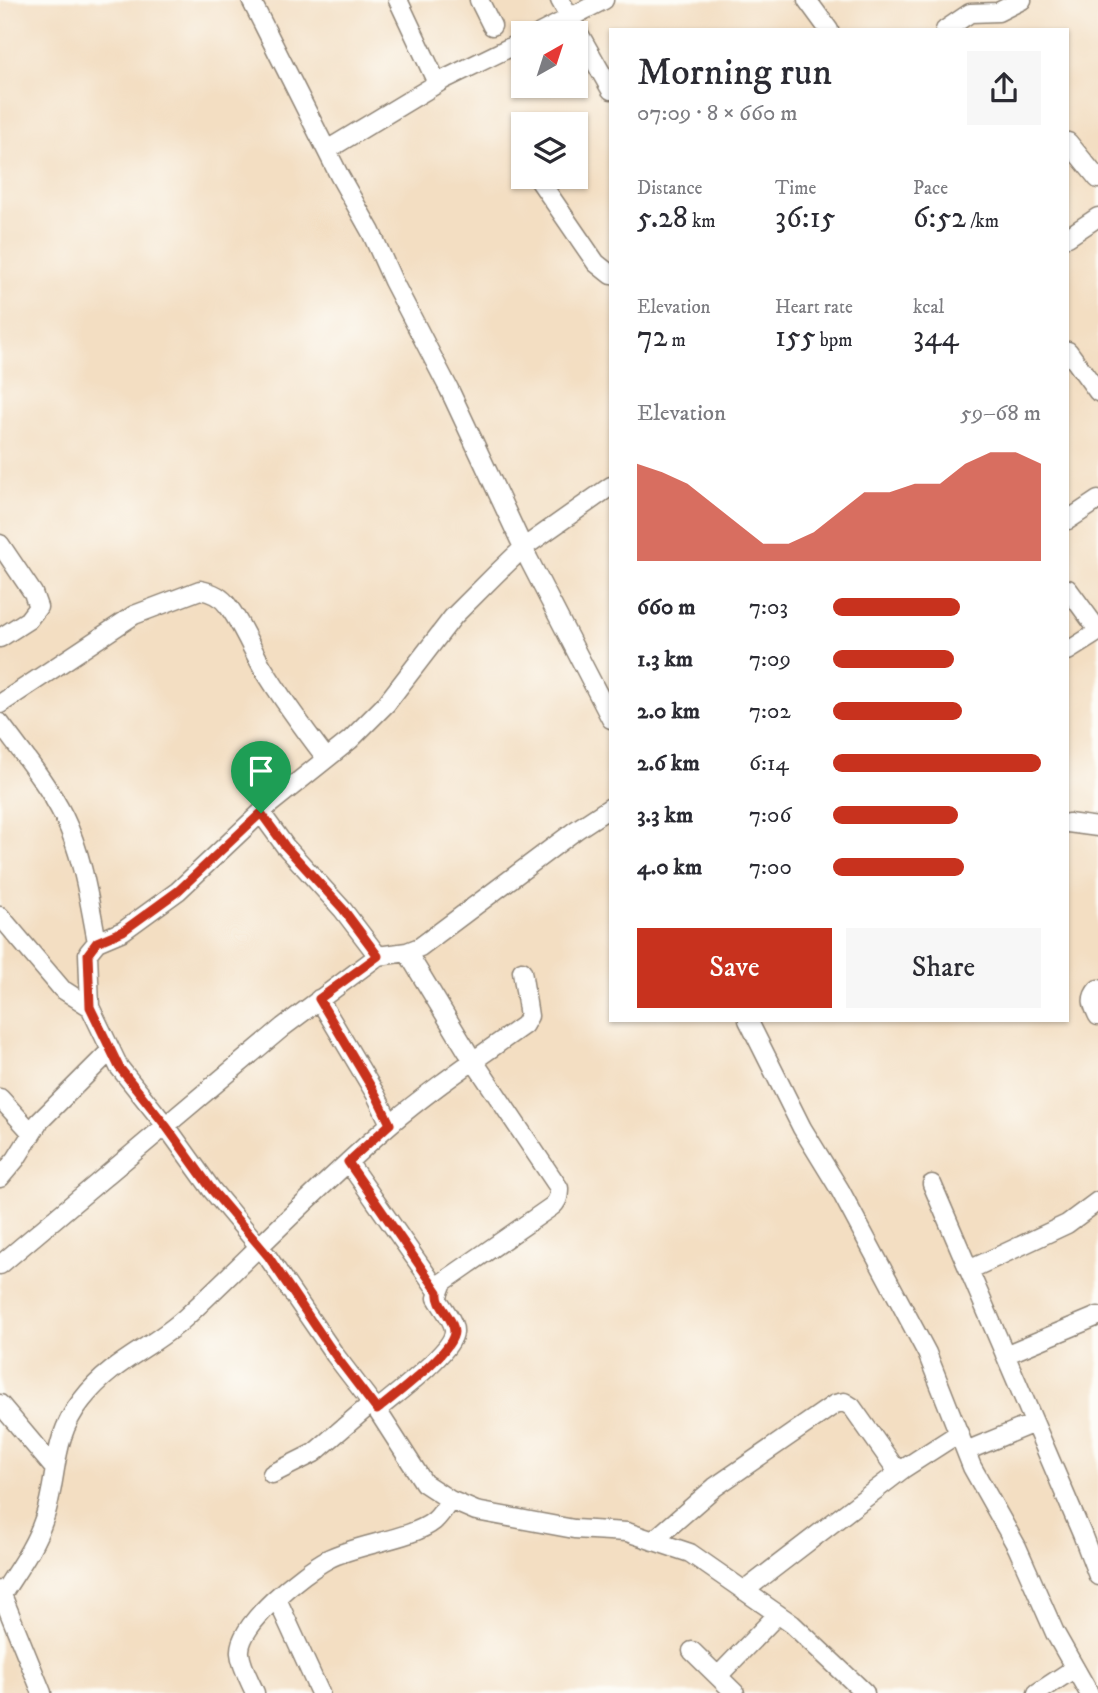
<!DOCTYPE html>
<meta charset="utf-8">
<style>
body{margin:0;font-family:"IM FELL DW Pica",serif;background:#f7f7f7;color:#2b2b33;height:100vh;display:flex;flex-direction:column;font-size:26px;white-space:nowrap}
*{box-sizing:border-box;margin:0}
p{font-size:23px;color:#7c7c81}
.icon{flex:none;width:38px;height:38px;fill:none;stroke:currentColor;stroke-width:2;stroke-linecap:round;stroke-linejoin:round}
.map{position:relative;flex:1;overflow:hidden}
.panel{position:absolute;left:609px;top:28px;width:460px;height:994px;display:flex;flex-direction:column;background:#fff;border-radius:0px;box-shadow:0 2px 5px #0004}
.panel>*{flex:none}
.needle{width:46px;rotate:39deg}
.controls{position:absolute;left:511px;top:21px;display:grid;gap:14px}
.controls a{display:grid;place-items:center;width:77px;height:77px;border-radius:0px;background:#fff;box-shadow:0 2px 5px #0004;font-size:35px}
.pin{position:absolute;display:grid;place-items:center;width:60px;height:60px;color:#fff;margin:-72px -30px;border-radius:50% 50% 50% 0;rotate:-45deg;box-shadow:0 0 7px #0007}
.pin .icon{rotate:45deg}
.round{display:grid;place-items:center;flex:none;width:74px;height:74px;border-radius:0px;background:#f7f7f7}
.head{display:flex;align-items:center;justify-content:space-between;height:119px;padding:0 28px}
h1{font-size:38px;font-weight:600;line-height:52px}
.figures{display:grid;grid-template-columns:repeat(3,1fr);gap:10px;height:119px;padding:7px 28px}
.figures div{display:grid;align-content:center}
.figures b{font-size:30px;font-weight:600}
.figures small{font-size:19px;font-weight:400}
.figures p{font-size:19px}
.chart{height:196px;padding:14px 28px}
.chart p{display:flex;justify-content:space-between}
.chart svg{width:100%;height:126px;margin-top:7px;fill:#c8321e;opacity:.7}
.button{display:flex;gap:14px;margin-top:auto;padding:14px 28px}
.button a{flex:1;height:80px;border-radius:0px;background:#c8321e;color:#fff;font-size:28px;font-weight:600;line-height:80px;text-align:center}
.button a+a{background:#f7f7f7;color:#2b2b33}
ul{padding:0 28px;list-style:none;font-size:23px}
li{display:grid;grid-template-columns:112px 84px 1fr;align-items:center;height:52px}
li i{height:18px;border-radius:9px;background:#c8321e}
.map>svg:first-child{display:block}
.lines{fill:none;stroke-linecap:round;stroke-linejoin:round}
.minor-casing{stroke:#8f8476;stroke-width:21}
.minor{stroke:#fff;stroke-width:18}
.route-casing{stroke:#fff;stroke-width:14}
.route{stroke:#c8321e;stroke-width:9}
</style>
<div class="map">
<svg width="1098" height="1693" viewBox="0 0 1098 1693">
<rect width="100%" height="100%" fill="#fdfcf7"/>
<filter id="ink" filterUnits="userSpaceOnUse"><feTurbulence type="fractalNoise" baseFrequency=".0143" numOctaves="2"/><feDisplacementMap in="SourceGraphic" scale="14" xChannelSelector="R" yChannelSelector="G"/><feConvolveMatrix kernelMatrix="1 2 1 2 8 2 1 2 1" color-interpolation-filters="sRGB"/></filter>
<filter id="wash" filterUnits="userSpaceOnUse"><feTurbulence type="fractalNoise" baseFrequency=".00686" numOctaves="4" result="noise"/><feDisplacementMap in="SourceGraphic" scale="28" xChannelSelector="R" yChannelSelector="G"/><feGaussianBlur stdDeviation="1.57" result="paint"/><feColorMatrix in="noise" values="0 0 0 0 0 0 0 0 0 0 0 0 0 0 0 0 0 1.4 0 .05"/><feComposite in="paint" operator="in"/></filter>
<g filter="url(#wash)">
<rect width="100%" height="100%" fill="#f3dec2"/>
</g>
<g filter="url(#ink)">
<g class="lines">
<defs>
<path id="minor" d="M251,0L339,175L371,232L393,281L449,389L529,560L611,719
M398,0L437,83
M479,0L492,26
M560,0L611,90
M807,0L829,30
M945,30L970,13L998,12L1022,0
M540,33L604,0
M1068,142L1098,179
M327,150L443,80L523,41
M537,177L596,263L611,275
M1068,237L1098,217
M1068,351L1098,392
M611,486L523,548L496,574L453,617L386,704L350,740L270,804L178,891L123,931L97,942L88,953L90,1007L119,1067L166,1126L212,1190L267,1256L335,1355L377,1410L424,1483L450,1500L476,1511L574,1529L627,1532L690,1553L792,1624L865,1693
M1068,520L1098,500
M0,544L33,593L38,607L28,620L0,638
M1068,589L1098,630
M1068,651L1098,632
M0,704L134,615L200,590C212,592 221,596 228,606C242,624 251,648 263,668C282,699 304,729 326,758
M0,723C22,753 47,783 64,817C83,856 89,900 97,942
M1068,823L1098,827
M0,916L62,989L90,1007
M378,956L407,952L420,947L576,830L611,807
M1098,989C1089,999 1093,1005 1098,1016
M319,999L376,1095L390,1124
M748,1020L802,1128L840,1190L927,1353L972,1467L1017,1547L1055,1633L1089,1693
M0,1098L31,1132
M348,1162L438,1291
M0,1178L16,1159L39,1122L111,1050
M932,1184L1082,1534L1098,1576
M0,1265L283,1027L378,956L343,910L285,846L261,813
M969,1270L1067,1224L1098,1201
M1005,1355L1098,1316
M0,1404L54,1468
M377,1410C393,1396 453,1352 454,1332C455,1322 442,1307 437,1298L443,1282L551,1207C558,1202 559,1196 559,1188L467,1051L407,952
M966,1451L1034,1423
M272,1474L314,1453L372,1403
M653,1541L715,1487L835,1404L844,1402L852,1407L893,1465L903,1469L959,1433
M0,1590L42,1693
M744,1591L903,1469
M3,1593C18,1569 35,1546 44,1519C59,1477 50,1440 82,1400C113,1360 151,1349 185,1318C253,1254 318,1187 388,1126C431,1089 479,1057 524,1025L529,1016L522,971
M277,1599L320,1693
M692,1651L735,1693
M718,1676L778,1614
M255,1693C250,1681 241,1666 240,1653C237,1624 304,1572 328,1559C357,1544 412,1539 434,1521C440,1516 445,1508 450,1500
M1037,1693L1075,1668"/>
</defs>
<use href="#minor" class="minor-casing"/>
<use href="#minor" class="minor"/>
</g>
</g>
<g class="lines" filter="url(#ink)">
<defs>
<path id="route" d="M261,813L285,846L343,909L378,956L319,999L376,1095L390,1124L348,1162L438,1292C436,1307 454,1317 454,1332C454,1351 393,1397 377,1410L335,1355L268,1256L212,1190L166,1126L119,1067L90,1007L88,954L97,942L123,931L178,891Z"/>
</defs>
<use href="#route" class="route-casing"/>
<use href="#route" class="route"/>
</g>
</svg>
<div class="controls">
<a><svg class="needle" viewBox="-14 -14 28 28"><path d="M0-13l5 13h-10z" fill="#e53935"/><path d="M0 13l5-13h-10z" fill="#7c7c81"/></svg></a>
<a><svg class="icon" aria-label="layers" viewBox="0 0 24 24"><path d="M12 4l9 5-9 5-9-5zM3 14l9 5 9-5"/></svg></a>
</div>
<div class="pin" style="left:261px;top:813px;background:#1e9e55"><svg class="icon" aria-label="arrive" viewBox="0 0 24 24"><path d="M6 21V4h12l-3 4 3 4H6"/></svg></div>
<section class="panel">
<div class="head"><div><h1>Morning run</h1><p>07:09 · 8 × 660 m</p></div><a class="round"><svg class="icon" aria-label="share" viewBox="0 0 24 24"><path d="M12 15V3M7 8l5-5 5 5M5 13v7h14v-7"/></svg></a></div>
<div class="figures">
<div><p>Distance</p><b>5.28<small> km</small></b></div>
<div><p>Time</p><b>36:15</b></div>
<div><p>Pace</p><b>6:52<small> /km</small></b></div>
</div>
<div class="figures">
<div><p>Elevation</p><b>72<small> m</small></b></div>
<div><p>Heart rate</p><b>155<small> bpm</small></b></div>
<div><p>kcal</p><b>344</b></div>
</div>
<div class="chart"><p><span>Elevation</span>59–68 m</p>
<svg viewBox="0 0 160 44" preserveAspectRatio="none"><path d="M0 44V10L10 13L20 17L30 24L40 31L50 38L60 38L70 34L80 27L90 20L100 20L110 17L120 17L130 10L140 6L150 6L160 10V44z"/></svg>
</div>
<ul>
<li><b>660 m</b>7:03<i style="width:61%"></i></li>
<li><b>1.3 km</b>7:09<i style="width:58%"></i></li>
<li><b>2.0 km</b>7:02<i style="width:62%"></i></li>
<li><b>2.6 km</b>6:14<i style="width:100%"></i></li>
<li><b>3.3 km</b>7:06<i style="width:60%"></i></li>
<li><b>4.0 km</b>7:00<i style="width:63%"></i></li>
</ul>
<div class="button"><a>Save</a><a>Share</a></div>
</section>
</div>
